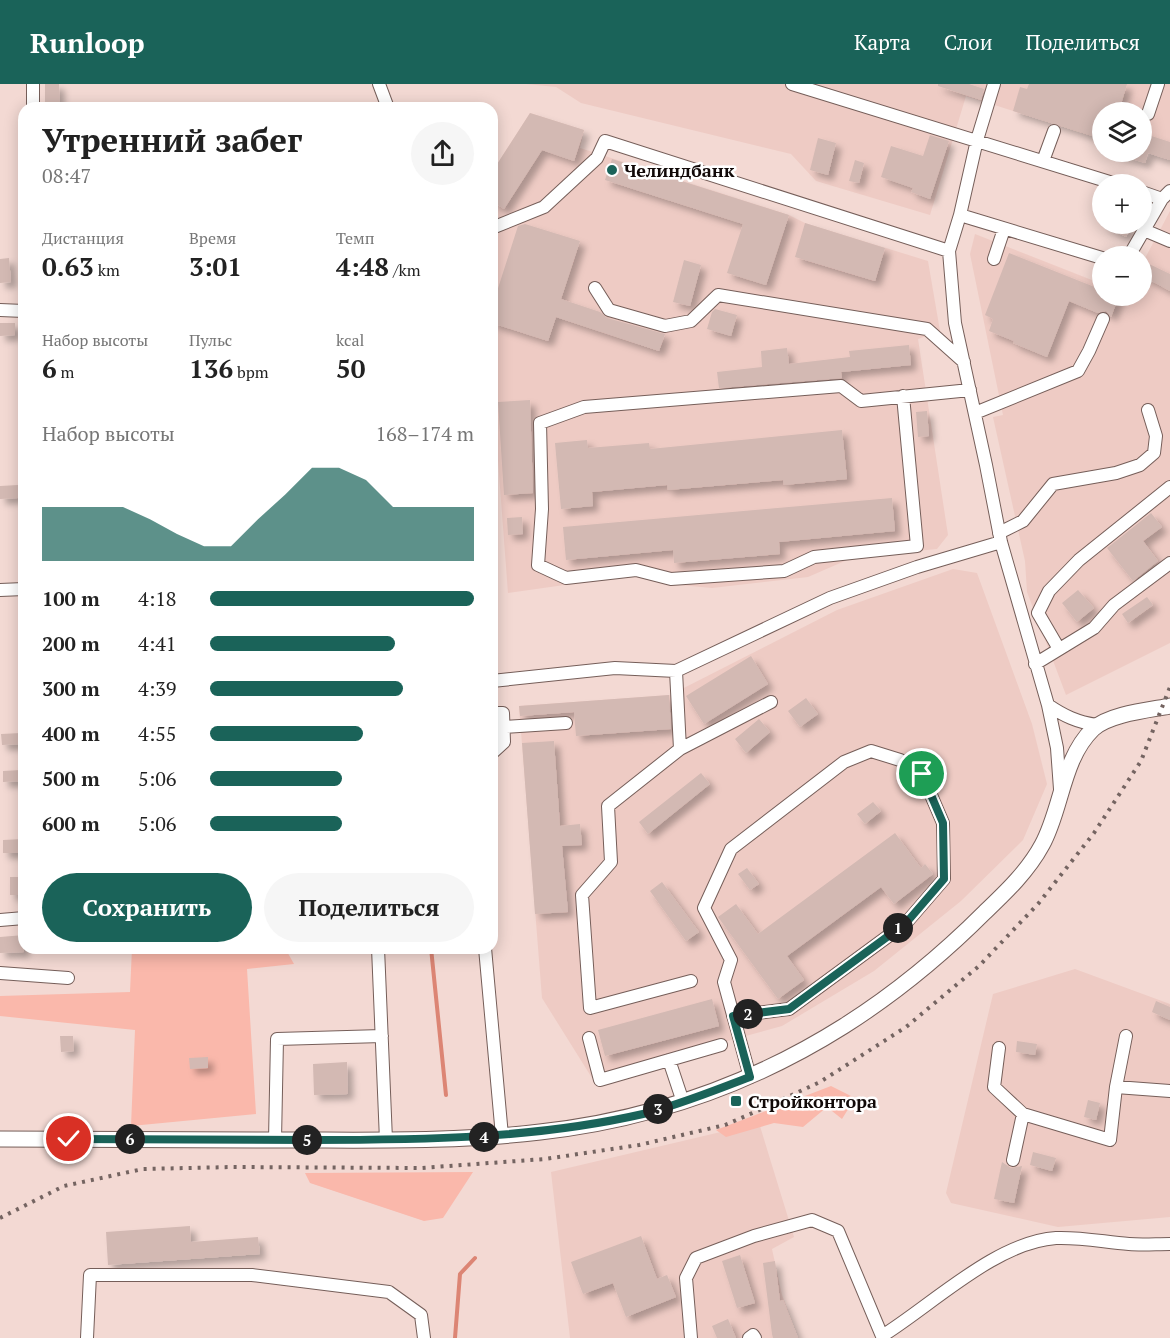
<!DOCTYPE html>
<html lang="ru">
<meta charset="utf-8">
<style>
body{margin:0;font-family:"PT Serif",serif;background:#f6f6f6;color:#222;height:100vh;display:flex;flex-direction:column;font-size:22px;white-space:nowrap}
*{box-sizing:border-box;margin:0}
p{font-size:20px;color:#767676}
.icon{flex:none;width:33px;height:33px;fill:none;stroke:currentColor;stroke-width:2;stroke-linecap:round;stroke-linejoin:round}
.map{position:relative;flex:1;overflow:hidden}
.drawer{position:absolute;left:18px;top:18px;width:480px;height:852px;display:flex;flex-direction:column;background:#fff;border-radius:18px;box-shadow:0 3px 15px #0003}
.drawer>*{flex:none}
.controls{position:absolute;left:1092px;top:18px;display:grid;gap:12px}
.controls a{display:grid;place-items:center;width:60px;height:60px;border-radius:50%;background:#fff;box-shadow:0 3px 15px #0003;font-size:30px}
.pin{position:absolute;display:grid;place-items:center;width:51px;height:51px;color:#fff;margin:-26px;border:3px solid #fff;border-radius:50%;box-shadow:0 2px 6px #0007}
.km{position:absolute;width:30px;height:30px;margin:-15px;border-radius:50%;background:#222;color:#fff;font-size:16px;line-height:30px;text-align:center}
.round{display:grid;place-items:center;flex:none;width:63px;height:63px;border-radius:32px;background:#f6f6f6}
.overview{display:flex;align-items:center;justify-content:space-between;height:102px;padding:0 24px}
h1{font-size:33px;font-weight:600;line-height:45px}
.metrics{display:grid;grid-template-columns:repeat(3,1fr);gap:9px;height:102px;padding:6px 24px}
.metrics div{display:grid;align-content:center}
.metrics b{font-size:26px;font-weight:600}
.metrics small{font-size:16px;font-weight:400}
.metrics p{font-size:16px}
.chart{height:168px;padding:12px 24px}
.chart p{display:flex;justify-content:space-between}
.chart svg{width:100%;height:108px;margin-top:6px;fill:#1a6359;opacity:.7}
.button{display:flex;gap:12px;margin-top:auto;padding:12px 24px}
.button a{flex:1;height:69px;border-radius:36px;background:#1a6359;color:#fff;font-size:24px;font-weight:600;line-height:69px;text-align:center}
.button a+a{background:#f6f6f6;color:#222}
ul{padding:0 24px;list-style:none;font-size:20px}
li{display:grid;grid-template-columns:96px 72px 1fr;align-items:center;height:45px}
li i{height:15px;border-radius:8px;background:#1a6359}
header{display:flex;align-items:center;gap:36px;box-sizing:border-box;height:84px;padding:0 30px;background:#1a6359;color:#fff}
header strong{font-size:28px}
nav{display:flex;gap:33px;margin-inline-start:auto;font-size:21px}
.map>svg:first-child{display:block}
.built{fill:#eecbc4}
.green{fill:#fab8ab}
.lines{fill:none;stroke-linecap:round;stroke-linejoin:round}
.stream{stroke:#dc8574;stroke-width:4}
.building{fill:#d3b9b3;filter:url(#shadow)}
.minor-casing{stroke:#755e59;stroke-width:14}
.major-casing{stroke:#755e59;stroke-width:17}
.minor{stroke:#fff;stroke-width:12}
.major{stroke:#fff;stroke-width:15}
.rail{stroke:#746461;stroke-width:4;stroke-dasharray:3 6;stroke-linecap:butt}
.route-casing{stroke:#fff;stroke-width:12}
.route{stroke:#1a6359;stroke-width:8}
.poi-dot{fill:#1a6359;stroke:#fff;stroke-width:2}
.labels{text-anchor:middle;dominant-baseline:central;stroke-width:5;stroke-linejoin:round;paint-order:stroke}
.poi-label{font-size:18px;font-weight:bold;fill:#110908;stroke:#fff;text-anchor:start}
</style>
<header>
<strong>Runloop</strong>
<nav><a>Карта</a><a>Слои</a><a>Поделиться</a></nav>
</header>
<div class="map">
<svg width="1170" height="1254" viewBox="0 0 1170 1254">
<defs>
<filter id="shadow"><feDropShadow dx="5.5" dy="5.5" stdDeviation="3" flood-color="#0004"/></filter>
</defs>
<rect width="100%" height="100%" fill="#f3d9d3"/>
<path class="built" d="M526,0H1170V76L1148,69L1145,79L1108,68H1142V28H1102V66L1099,65L1101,55L966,12L930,131L816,97L791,70L581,19L556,3Z
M530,29L584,46L580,64L789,131L805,139L928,177L940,247L918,255L948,451L937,465L854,473L808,493L712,504L669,500L635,491L508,509L492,297V88Z
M1170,127V559L1066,611L1027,508L1025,477L993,333L1003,331L970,170L975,150L1102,200V212H1142V195L1155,199L1143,192L1142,180Z
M953,485L977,489L1032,640L1047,700L1023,756L961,817L874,887L782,942L592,994L542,914L519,622L670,611L837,526Z
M1075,885L1170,920V1133L1058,1143L951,1119L946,1109L993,910Z
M759,1039L794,1153L772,1165L782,1211L798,1254H570L551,1088Z"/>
<path class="green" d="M132,864H285L294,880L247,885L256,1030L131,1042L135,946L0,932V912L130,908Z
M831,1002L855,1014L842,1035L827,1023L803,1043L774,1039L726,1053L716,1046Z
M473,1088L443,1134L424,1137L310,1099L305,1089Z"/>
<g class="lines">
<path class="stream" d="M431,864L446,1011
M455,1254L460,1190L475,1174"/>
</g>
<path class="building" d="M45,0H59L60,24H45Z
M938,0H969L984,5L981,16L938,2Z
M1029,0H1127L1119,27L1112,24L1110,28H1102V55L1013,27L1020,3L1027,5Z
M530,29L584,46L574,77L542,66L504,125L492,117V88Z
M1142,49L1170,58V76L1148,69L1145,79L1116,70V68H1142Z
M930,51L949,57L930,115L911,108L913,104L881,93L891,62L923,72Z
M818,54L836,59L828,91L810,86Z
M612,75L789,131L766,201L727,189L743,140L605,96Z
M855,76L864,79L859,99L849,97Z
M805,139L885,164L875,197L795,173Z
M525,140L580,157L561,215L600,228L607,234L665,250L659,267L556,233L548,257L492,239V223L518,142Z
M1100,140H1133L1126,153Z
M1009,169L1102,206V212H1119L1111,233L1106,227L1098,229L1069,217L1047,273L1013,259L1014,257L989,247L993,235L985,231Z
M9,174L11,198L0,199V175Z
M684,176L701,181L690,222L673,218Z
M1149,180L1170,190V207L1143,192Z
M715,225L737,231L731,252L707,245L712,228Z
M0,239H15V251L0,252Z
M909,261L911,281L841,288L842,294L719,304L717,288L762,283L761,267L787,264L789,280L850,273L849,267Z
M530,316L533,409L504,411L498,318Z
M927,327L929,352L918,353L916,328Z
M842,346L847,395L784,401L783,396L668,406L667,401L592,408L593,422L561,425L555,359L587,356L588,364L649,359L650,365Z
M18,401V414L0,415V402Z
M892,414L895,447L779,458L780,470L674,479L673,466L566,476L563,443Z
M1151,429L1162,443L1143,457L1158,477L1133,497L1107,464Z
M522,433L523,450L508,451L507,434Z
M1078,506L1094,524L1077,538L1062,519Z
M1147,513L1153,521L1128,539L1122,530Z
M751,572L768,600L704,640L686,612Z
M669,611L671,645L576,652L574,628L520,632L519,622Z
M806,614L818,630L800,643L788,627Z
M759,635L770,648L746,669L735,655Z
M21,649V660L2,661L1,650Z
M554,657L560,742L580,740L582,761L562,762L568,828L535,830L522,659Z
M21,686L22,697L3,698V687Z
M701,689L710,700L648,750L639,738Z
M873,718L881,727L865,740L857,730Z
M895,749L921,784L925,780L933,790L894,820L881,803L787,872L804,896L778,915L718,833L736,820L758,850Z
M23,755V769H3V756Z
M747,784L759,800L750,806L738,790Z
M10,793H24V811H10Z
M662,798L699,848L686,857L650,807Z
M24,851V868L0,869V853Z
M712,915L719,942L605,972L598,946Z
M1156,917L1170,923V936L1152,928Z
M60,952H73L74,967L61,968Z
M1017,957L1037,960L1035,971L1016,968Z
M208,973V984L190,985L189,974Z
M347,978L348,1010L314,1011L313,980Z
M1088,1016L1100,1019L1096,1036L1084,1033Z
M1033,1068L1056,1074L1052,1087L1030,1081Z
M1002,1078L1011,1084L1022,1082L1014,1119L994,1115Z
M190,1142L191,1158L258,1153L260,1170L108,1181L106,1148Z
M641,1152L657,1195L667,1191L676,1213L626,1233L613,1199L583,1210L571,1178Z
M740,1171L755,1219L737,1224L722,1177Z
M775,1177L780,1217L783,1216L798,1254H773L772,1250L763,1179Z
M728,1235L736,1254H717L712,1242Z"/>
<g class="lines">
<defs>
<path id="minor" d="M379,0L388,24
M792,0L1116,100
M994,0L977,56L960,131L949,167L955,239L986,381L1001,458L1048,621L1057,664L1060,705
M33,24V0
M1148,30L1158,0
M1043,77L1054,47
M1142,108L1162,115
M960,131L1102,174
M492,144L544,123L597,74L605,57L949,167
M1144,146L1170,157
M1129,172L1162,115L1170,107
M994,175L1004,145
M595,204L609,226L665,242L691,237L718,211L927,245L964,278
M0,226L24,227
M903,312L917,462L814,473L784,487L671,495L636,486L566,494L538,481L542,425L540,339L584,323L841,302L861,317L970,306
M975,329L1078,287L1089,267L1103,235
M999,449L1023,437L1053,400L1116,389L1140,381L1154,369L1156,352L1148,326
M0,506L24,505
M1059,565L1038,529L1049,507L1079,476L1170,403
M1035,580L1094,544L1114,521L1170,479
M676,587L680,665L608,722L611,778L582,811L590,924L691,897
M492,597L615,584L676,587L830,514L917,483L1001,458
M1048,621C1064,632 1077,638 1097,641
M492,629H503L504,658L492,669
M503,643L566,639
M680,665L771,618
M0,836L24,834
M378,864L386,1056
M485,864L502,1052
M0,889L68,894
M733,932L789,925L906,839L944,795L943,739L922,690L900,676L871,667L844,678L731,765L704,824L731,876L724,898L750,993
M589,954L600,996L721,961
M999,964L994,1003L1023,1030L1110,1056L1116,1003L1170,1007
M669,976L683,1018
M1116,1003L1126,952
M275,1056L277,955L382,952
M1013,1076L1023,1030
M87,1254L90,1191H252L389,1208L421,1231L424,1254
M691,1254L686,1194L696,1174L754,1152L812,1136L838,1147L882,1252C932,1221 996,1158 1056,1154C1081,1153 1104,1158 1129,1160C1142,1161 1156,1160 1170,1160
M749,1254L753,1251L755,1254"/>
<path id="major" d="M0,1055C97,1055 194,1055 290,1056C374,1056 458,1058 540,1048C648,1036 752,1000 844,942C896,909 942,871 985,828C1006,808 1028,787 1042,761C1062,725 1062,675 1093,645C1109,630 1149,626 1170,622"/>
</defs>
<use href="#minor" class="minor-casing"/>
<use href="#major" class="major-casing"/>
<use href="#minor" class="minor"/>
<use href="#major" class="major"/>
<path class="rail" d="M0,1134L64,1102L143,1085L233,1083L421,1084L545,1075L639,1061L725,1041L757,1027L820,998L906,943L979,882L1038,820L1094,749L1141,677L1170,603"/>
</g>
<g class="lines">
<defs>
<path id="route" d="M69,1055C149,1055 229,1056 309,1056C421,1056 533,1055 643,1030C679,1021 715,1006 750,993L733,932L789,925L906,839L944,795L943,739L922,690"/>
</defs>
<use href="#route" class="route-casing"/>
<use href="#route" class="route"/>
</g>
<g class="poi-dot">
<circle cx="612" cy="86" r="6"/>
<rect x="730" y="1011" width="12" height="12" rx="3"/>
</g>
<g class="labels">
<g class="poi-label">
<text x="624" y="86">Челиндбанк</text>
<text x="748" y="1017">Стройконтора</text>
</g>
</g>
</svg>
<div class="controls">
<a><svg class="icon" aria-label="layers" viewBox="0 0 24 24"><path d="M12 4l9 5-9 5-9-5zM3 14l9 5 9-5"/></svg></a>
<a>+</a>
<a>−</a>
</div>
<div class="pin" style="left:922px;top:690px;background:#1e9e55"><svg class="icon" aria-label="arrive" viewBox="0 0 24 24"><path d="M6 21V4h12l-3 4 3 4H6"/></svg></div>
<div class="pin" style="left:69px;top:1055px;background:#d93025"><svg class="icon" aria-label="check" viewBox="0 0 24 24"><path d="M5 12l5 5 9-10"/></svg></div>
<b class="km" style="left:898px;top:844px">1</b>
<b class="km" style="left:748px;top:930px">2</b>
<b class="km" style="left:658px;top:1025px">3</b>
<b class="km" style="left:484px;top:1053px">4</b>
<b class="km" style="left:307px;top:1056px">5</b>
<b class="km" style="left:130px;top:1055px">6</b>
<section class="drawer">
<div class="overview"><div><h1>Утренний забег</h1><p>08:47</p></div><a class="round"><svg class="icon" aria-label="share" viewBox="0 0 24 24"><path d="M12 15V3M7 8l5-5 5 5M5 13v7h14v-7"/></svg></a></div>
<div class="metrics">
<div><p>Дистанция</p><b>0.63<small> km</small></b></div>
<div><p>Время</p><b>3:01</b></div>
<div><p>Темп</p><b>4:48<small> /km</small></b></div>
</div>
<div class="metrics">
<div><p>Набор высоты</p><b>6<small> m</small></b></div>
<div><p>Пульс</p><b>136<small> bpm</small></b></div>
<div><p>kcal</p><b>50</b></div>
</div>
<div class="chart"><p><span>Набор высоты</span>168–174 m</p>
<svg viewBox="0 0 160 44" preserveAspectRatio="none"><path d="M0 44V22L10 22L20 22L30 22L40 27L50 33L60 38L70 38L80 27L90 17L100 6L110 6L120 11L130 22L140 22L150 22L160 22V44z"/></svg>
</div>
<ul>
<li><b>100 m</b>4:18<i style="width:100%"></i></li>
<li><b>200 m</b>4:41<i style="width:70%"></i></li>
<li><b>300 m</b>4:39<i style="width:73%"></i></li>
<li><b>400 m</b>4:55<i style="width:58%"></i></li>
<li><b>500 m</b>5:06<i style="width:50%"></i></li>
<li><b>600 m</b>5:06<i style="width:50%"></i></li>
</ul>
<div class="button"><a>Сохранить</a><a>Поделиться</a></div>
</section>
</div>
